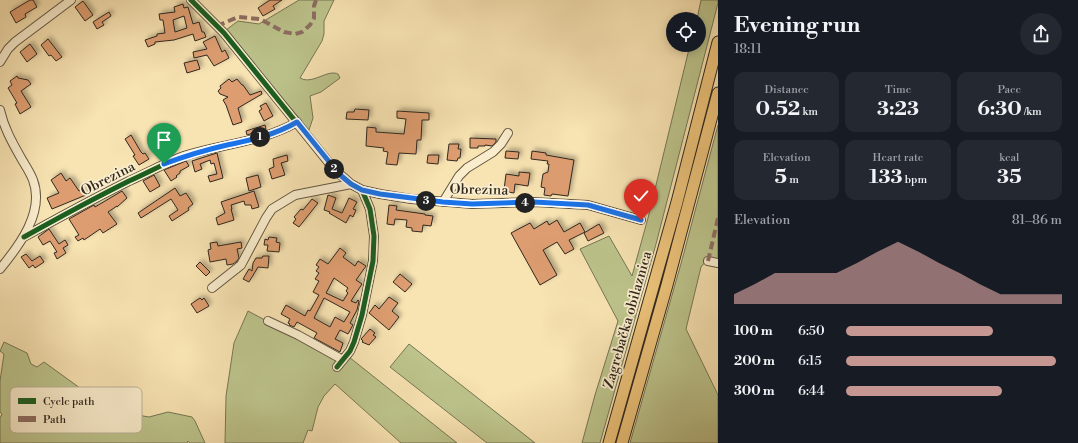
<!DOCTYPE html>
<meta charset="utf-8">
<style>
body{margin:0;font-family:"Libre Bodoni",serif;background:#242831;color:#f1f3f6;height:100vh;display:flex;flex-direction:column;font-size:15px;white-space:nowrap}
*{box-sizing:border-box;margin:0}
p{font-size:13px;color:#9ea1a6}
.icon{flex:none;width:22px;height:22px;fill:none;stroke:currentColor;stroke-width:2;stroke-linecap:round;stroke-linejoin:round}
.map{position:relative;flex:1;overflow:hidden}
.sheet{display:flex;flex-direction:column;background:#171b24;width:360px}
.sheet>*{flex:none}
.tools{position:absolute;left:666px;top:12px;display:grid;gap:8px}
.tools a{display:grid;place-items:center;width:40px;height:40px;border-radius:50%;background:#171b24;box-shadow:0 2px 10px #0003;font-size:20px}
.pin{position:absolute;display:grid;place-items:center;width:34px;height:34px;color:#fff;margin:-41px -17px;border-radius:50% 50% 50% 0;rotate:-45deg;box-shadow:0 0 4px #0007}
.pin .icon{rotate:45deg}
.km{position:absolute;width:20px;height:20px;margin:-10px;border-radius:50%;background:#222;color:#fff;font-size:11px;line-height:20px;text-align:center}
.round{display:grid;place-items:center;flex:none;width:42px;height:42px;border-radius:21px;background:#242831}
.overview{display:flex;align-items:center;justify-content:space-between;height:68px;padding:0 16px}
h1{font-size:22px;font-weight:700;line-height:30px}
.stats{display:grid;grid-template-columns:repeat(3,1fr);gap:6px;height:68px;padding:4px 16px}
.stats div{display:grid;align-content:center;border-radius:10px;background:#242831;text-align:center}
.stats b{font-size:20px;font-weight:700}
.stats small{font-size:11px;font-weight:400}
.stats p{font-size:11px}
.chart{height:112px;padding:8px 16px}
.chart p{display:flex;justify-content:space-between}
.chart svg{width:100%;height:72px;margin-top:4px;fill:#c59692;opacity:.7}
ul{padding:0 16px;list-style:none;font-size:13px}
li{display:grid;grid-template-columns:64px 48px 1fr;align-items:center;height:30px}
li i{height:10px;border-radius:5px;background:#c59692}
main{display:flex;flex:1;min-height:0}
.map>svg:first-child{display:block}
.green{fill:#bdc48c;stroke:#767655}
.building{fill:#dd9d70;stroke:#30281e;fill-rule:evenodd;filter:url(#shadow)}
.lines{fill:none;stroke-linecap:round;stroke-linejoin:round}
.minor-casing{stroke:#625743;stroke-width:10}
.highway-casing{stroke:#30281e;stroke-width:13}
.minor{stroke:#faedcd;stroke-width:8}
.highway{stroke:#ecc279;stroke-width:11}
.quiet{stroke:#8d6e63;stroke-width:4;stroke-dasharray:8 4;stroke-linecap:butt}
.cycleway-casing{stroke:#faedcd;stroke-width:8}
.cycleway{stroke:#1b5e20;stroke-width:5}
.route-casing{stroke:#fff;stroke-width:8}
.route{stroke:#1a73e8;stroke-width:5}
.labels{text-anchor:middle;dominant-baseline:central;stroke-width:3.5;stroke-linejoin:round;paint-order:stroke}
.street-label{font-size:14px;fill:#30281e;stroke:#faedcd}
.key{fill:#faedcd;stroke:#bdb298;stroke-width:1}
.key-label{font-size:11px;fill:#30281e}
</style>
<main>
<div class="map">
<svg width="718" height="443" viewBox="0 0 718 443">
<defs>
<filter id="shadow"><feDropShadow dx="3" dy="-3" stdDeviation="2" flood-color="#0004"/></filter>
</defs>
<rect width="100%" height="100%" fill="#f8e3b2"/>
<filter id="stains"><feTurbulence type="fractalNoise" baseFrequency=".005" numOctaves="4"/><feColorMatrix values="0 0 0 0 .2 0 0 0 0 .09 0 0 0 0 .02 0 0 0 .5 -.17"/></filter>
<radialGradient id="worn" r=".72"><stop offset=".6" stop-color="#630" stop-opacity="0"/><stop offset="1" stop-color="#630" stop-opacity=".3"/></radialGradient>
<path class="green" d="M299,0H334L324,21V34L322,41L300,78C310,84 322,74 332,73C334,73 336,73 338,74L340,78L321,92L310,96L313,118L309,130L226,30L238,21L259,24Z
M701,0H718V3L656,244L600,443H582L595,395L618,321L580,249L609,236L632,276L648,218L690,45H699V19H697Z
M718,125V260L706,261L701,267L686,329L718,395V443H630L682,260Z
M248,311L327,353L349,357L457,443H401L335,384L324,396L318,407L312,431L308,430L303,443H225L226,396L234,343Z
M4,342L27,353L31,364L37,367L44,362L91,396V400L88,404L99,409L113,408L125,410L135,412L143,416L149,417L168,412L192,417L195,421L205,443H190L188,441L187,443H0V418L2,414L0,412V381L4,354L0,351Z
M409,344L535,443H487L390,367Z"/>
<path class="building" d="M30,0H33L37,7L25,14L26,17L16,23L10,12Z
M270,0H282L273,6L275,9L263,16L258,8Z
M83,1L93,15L85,21L75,7Z
M183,4L184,8L188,7L193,24L199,22L202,32H204L206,37L195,41L193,34L174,40L155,42V44L148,47L145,40L157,36V34L165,33L163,20H160L159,14L175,12L174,7ZM184,16L187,28L175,32L173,20Z
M109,12L111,16L102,22L104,25L97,29L93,22Z
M215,36L222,52L225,50L229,58L214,66L207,55L194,58L193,52L207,49L203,42Z
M48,39L62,57L56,61L51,55L49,56L41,45Z
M30,44L37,54L27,62L20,52Z
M197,60L200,69L187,73L184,63Z
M17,76L18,78L28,80L31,84L21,91L31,107L20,114L15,104L17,103L8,88L12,85L10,81Z
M229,79L232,82L237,79L242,85H243L250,95L261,91L262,94L238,108L242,122L233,125L226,105L223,100L228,97L220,94L218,91L221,88L220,86Z
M266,103L273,116L264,121L259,111L262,109L260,106Z
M355,109L369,110L368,120L346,119L347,112H354Z
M397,111L429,113V120H422L421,140H417L416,154L399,153L397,165L386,164L388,152L383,151L384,148L366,146L367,127L376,128V132L404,134L406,119L397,118Z
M265,125L266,129L247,135L246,131Z
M131,135L141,152L143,154L145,153L149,159L139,165L133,156L135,155L125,139Z
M470,138L496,139V142L492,146L485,145V146H478V148H470Z
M449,144H459L458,149H461L460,158H458L457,161L447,160Z
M506,151L519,152L518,159L505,158Z
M532,151L546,153V155L574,160L568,196L552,194L551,196L544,195L545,188L541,187L543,174L548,172L549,164H547L548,161L531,159Z
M217,153L223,178L210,182L208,176L217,174L214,163L211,164L210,160L200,164L202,169L195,172L192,161Z
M287,155L288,161L281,163L285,175L272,179L269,169L274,167L273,159Z
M428,155H439L438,164L427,163Z
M186,161L189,166L180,171V173L176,176L177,177L171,181L164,170Z
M519,172L530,173L528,186L515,184L514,193L508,192V191L504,190L506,174L519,176Z
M61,173L66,181L70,178L79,191L83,189L86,195L52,209L47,198L59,193L51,180Z
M154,175L160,186L150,192L143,181Z
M258,175L261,187L249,191L246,178Z
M175,188L180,196L186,193L193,204L188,208L189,210L172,221L169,216L178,210L171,199L141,218L138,213Z
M122,191L127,198L117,207V206L108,212L117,224L103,233L100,229L84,240L83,238L78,241L75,237L79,235L69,219L94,205L95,207Z
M254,191L259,207L252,209L251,205H245L244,201L231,205L232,209H231L234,220L218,225L216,218L225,213L221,202Z
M328,195L336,198L332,209L342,213L349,198L357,202L353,209L356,210L353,217L350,215L346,223L329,213L330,212L324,210Z
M312,199L318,203L299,227L293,223L296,219L294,217L301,209L303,210Z
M389,205L397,206L396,210L425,214V215L433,216L431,226L423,225L422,232L412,231V228L406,227L407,220L395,219L394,225L387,224Z
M557,220L564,232L580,223L585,232L569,240L574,249L565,254L557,242L543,250L557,275L540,285L511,233L530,223L534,229L547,221L549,225Z
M599,224L604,233L588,241L584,233Z
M49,229L59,244L65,240L68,245L63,248L66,253L57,259L54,253L57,252L50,241L43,245L38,237Z
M269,237L277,238L276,242L280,243L279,252L267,251L268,245H264L265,239L268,240Z
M217,242L218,246L241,242L242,248L237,249L239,258L237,261L233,264L227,265L226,259L210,262L208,250L211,249L210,243Z
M340,248L346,253L343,257L355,266L358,261L366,266L356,280L362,284L351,301L356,303L358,300L359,301L357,310L350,323L353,325L348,334L340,330L335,339L343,343L340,352L314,338L317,333L297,322L294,327L289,325L290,324L288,323L290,319L281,314L286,305L305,316L308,310L310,311L319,295L313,292L319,281L315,279L319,273L316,271L319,267L316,265L320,259L328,264ZM334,278L348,288L346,291L348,293L343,301L326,293ZM324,298L350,312L344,322L335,317L330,327L314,318Z
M26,254L32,261L40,256L44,262L35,268L33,265L29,268L21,257Z
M263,256H269L268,268L258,267L249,282L243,279L249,269L252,271L253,263L256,258H262Z
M200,262L210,272L206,276L196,266Z
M400,274L412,284L405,292L393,282Z
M389,297L398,303L392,311L399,317L389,330L369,313L375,305L379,309Z
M200,298L202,300L204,298L209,306L197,313L191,304Z
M370,329L375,333L373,335L376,337L369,345L362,342L363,341L361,339Z"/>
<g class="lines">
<defs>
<path id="minor" d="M191,0L224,33L334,169L351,184L362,190L380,194L411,199L472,204L534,202L588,205L641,220
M0,62L8,49L15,42L71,0
M0,110C4,128 12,142 21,158C25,165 30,172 33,180C45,212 19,246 0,269
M443,202L459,176L467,168L493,152L501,144L508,133
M24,237C58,218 93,199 129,181C147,173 165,163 184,156C221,144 263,142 297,122
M708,261L718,263
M212,288L241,265L266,218L272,209L295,195L351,184
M268,321L298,335L343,360
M337,367L350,351L354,342L362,315L373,261L374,236L370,209L362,190"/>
<path id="highway" d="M609,443L677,202L718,42
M622,443L667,285L718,93"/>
</defs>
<use href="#minor" class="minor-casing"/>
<use href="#highway" class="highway-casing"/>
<use href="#minor" class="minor"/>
<use href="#highway" class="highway"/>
<path class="quiet" d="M217,26L238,17L260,19L284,32L295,34L302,32L310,25L314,18V6L316,0
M708,261L718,218"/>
<defs>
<path id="cycleway" d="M191,0L224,33L334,169L351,184L362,190L380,194L411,199L472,204L534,202L588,205L641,220
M24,237C58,218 93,199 129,181C147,173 165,163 184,156C221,144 263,142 297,122
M337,367L350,351L354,342L362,315L373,261L374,236L370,209L362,190"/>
</defs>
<use href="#cycleway" class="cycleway-casing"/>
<use href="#cycleway" class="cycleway"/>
</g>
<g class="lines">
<defs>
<path id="route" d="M164,164C185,156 205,150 227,145C251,140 275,135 297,122L339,174L351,184L362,190L380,194L443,202L472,204L534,202L588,205L641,220"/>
</defs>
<use href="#route" class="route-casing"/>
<use href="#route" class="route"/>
</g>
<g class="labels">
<g class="street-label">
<text transform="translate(108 179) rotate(-27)">Obrezina</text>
<text transform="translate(479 190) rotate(1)">Obrezina</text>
<text transform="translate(628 320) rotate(-74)">Zagrebačka obilaznica</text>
</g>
</g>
<rect x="10" y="387" width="132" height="46" rx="6" class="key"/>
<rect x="18" y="398" width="18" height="6" fill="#1b5e20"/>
<rect x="18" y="416" width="18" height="6" fill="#8d6e63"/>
<g class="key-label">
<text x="43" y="405">Cycle path</text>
<text x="43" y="423">Path</text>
</g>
<rect width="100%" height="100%" filter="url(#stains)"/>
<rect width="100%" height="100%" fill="url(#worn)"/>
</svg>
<div class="tools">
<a><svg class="icon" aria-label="locate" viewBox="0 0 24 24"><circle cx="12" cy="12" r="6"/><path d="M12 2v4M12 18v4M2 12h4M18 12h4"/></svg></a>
</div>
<div class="pin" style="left:164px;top:164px;background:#1e9e55"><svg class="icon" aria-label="arrive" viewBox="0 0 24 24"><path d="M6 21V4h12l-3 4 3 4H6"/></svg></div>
<div class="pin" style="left:641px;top:220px;background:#d93025"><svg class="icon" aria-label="check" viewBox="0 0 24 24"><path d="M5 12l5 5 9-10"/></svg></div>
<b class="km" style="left:260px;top:137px">1</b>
<b class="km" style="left:334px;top:169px">2</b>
<b class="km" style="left:426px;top:201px">3</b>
<b class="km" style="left:525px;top:203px">4</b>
</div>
<section class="sheet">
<div class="overview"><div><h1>Evening run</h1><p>18:11</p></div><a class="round"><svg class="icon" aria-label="share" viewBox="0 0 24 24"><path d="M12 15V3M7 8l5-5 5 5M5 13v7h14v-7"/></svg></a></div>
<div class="stats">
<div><p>Distance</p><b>0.52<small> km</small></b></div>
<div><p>Time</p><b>3:23</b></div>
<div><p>Pace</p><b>6:30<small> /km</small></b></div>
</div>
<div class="stats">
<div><p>Elevation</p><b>5<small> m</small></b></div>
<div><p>Heart rate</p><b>133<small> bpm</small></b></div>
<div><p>kcal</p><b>35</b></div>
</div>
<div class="chart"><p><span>Elevation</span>81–86 m</p>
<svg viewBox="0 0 160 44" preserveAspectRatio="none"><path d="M0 44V38L10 32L20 25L30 25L40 25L50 25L60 19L70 12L80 6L90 12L100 19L110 25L120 32L130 38L140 38L150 38L160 38V44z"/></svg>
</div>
<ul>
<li><b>100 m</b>6:50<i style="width:68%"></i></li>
<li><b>200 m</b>6:15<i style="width:97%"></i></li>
<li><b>300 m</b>6:44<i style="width:72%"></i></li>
</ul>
</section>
</main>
